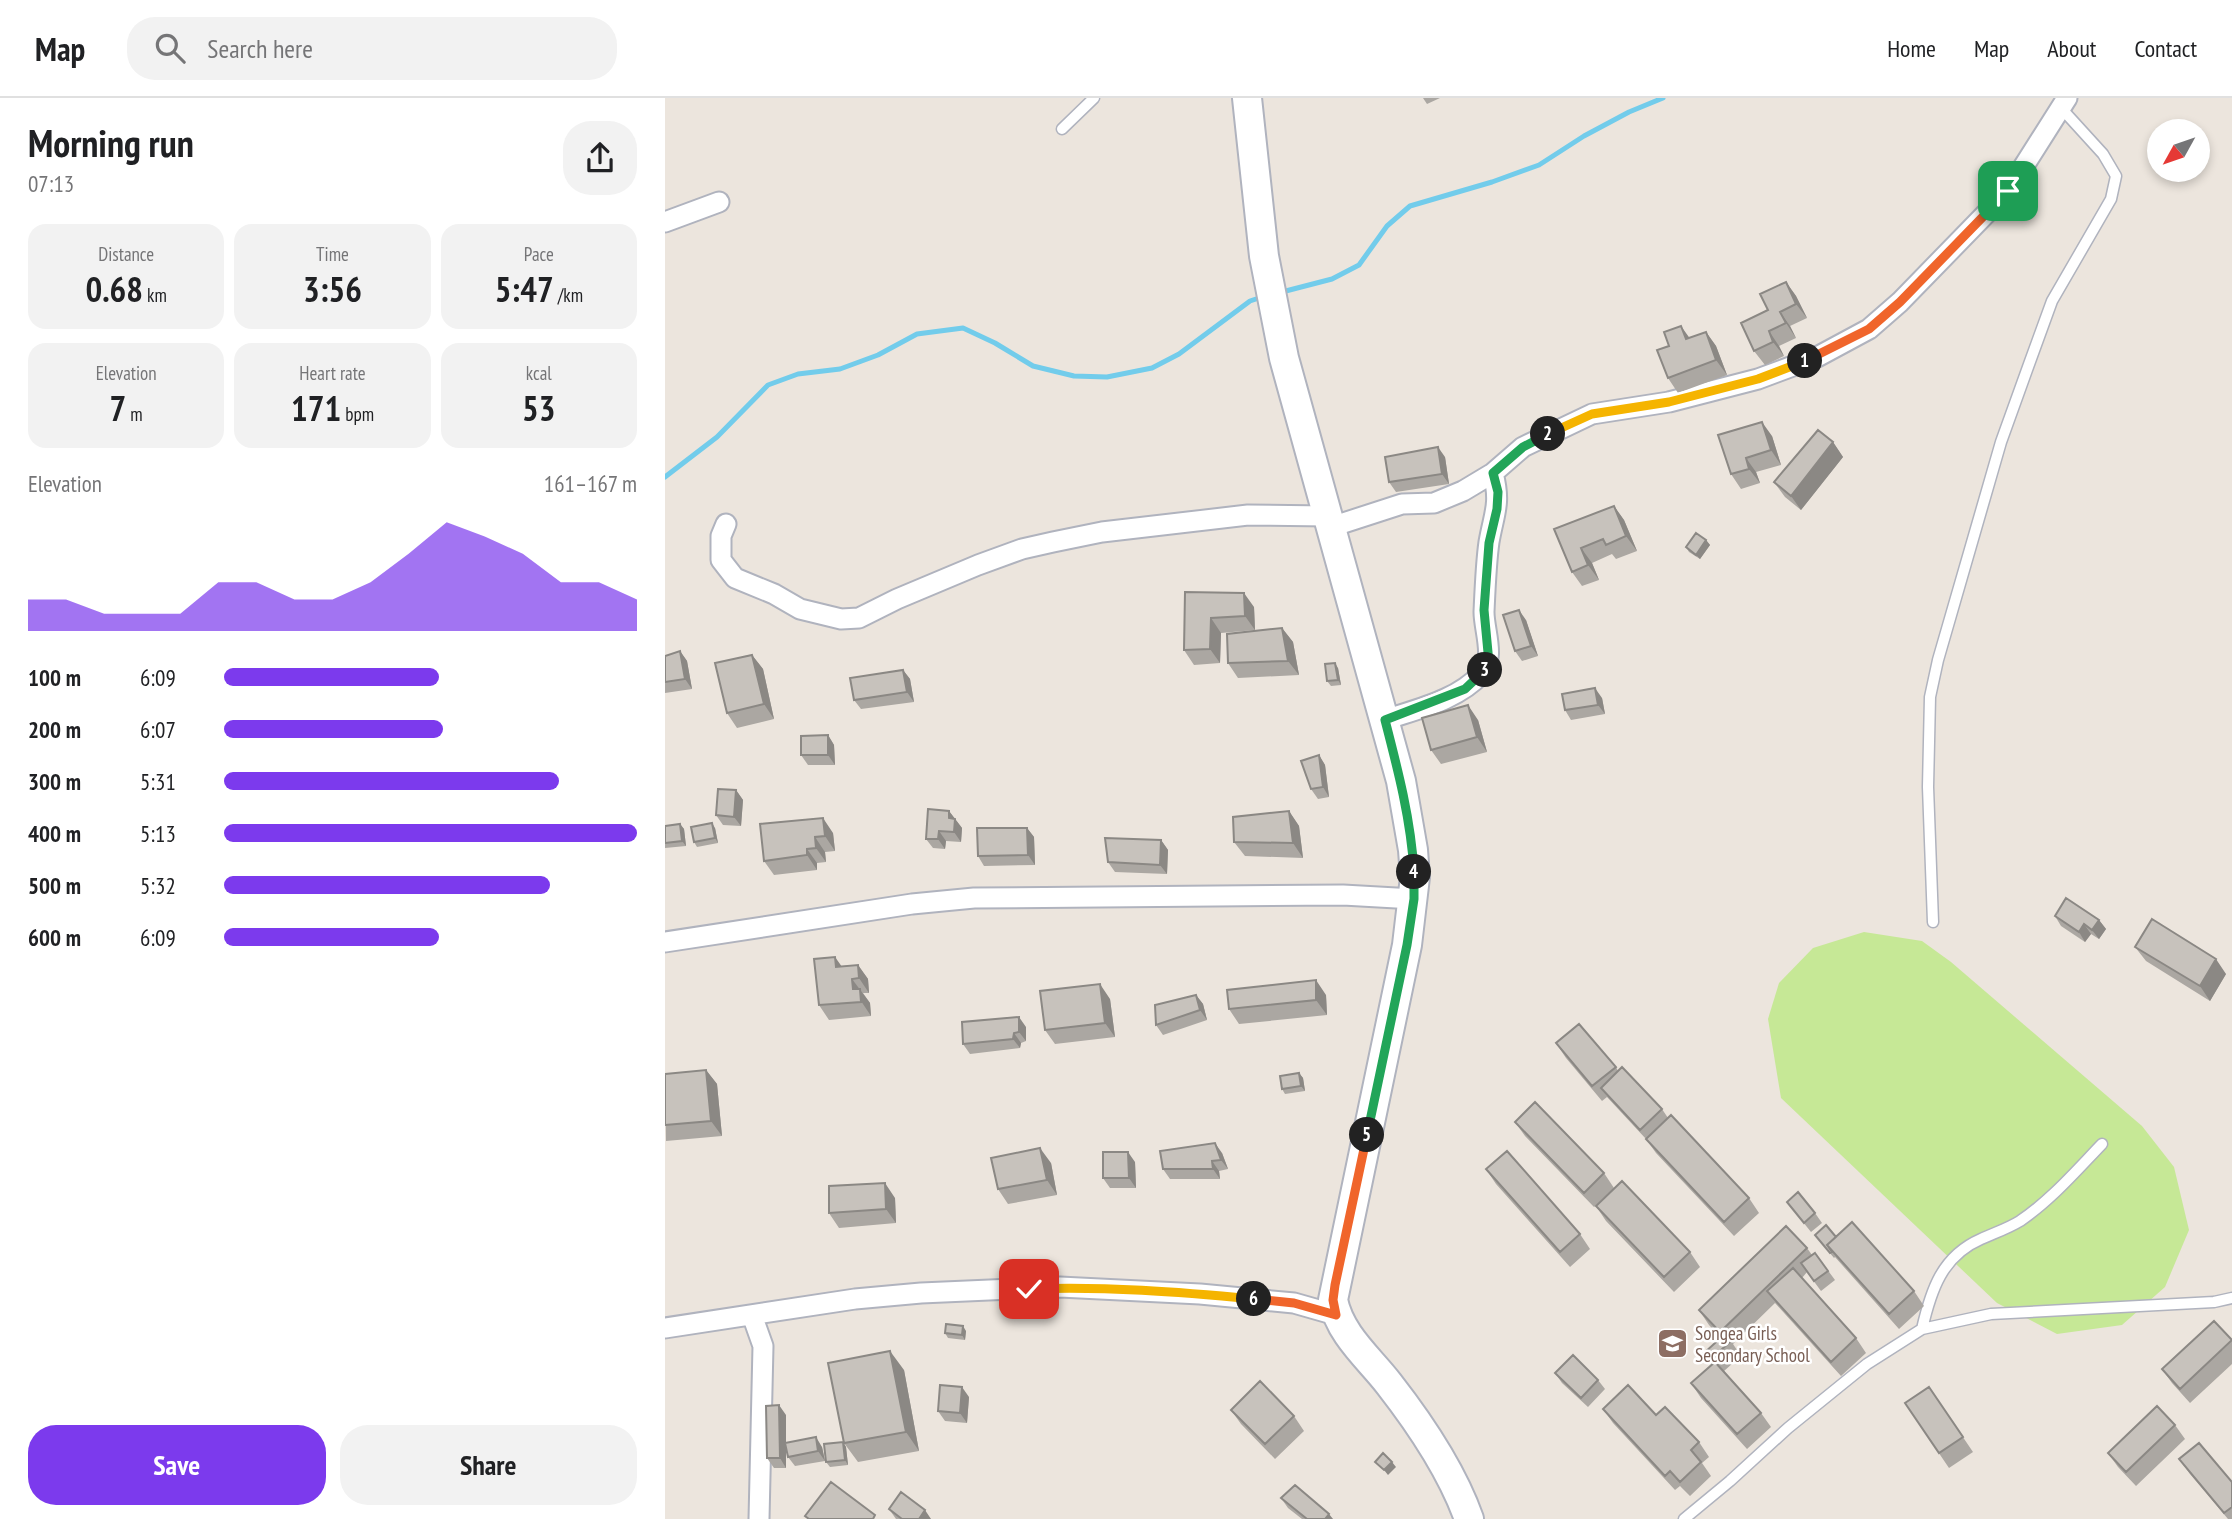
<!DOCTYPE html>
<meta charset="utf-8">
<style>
body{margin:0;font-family:"PT Sans Narrow",sans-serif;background:#f2f2f2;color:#202124;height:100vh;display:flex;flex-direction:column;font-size:26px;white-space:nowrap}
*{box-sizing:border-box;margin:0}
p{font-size:23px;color:#757577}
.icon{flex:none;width:38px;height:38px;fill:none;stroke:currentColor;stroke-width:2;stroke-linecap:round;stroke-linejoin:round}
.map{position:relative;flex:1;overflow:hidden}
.sheet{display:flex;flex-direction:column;background:#fff;width:665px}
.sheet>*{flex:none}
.needle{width:46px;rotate:230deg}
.buttons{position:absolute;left:1482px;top:21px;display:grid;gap:14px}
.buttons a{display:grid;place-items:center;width:63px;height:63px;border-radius:50%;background:#fff;box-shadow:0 4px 10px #0003;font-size:35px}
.pin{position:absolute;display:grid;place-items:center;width:60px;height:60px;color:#fff;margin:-30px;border-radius:14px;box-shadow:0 4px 10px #0006}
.km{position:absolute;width:35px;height:35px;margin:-18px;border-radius:50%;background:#222;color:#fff;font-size:19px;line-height:35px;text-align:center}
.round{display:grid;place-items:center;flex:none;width:74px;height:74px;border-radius:28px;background:#f2f2f2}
.overview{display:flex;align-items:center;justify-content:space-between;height:119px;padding:0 28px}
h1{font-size:38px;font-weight:700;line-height:52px}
.stats{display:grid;grid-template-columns:repeat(3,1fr);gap:10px;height:119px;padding:7px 28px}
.stats div{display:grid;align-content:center;border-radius:18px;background:#f2f2f2;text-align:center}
.stats b{font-size:35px;font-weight:700}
.stats small{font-size:19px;font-weight:400}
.stats p{font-size:19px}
.chart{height:196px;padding:14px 28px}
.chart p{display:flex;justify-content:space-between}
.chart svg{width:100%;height:126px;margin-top:7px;fill:#7c3aed;opacity:.7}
.primary-button{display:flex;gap:14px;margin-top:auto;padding:14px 28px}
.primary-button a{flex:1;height:80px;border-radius:28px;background:#7c3aed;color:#fff;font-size:28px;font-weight:700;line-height:80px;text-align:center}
.primary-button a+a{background:#f2f2f2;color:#202124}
ul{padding:0 28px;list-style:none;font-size:23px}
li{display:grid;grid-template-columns:112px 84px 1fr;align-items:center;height:52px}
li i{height:18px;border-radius:9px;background:#7c3aed}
header{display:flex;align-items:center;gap:42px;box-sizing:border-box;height:98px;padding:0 35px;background:#fff;border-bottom:2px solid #e0e0e0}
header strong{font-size:33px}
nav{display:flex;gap:38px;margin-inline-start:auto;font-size:24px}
.search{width:490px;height:63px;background:#f2f2f2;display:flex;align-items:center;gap:18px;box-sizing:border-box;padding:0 24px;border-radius:28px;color:#757577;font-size:26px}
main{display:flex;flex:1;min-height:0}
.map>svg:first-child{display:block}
.pitch{fill:#c6e896}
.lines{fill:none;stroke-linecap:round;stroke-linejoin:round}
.stream{stroke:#72cceb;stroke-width:5}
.lane-casing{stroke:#b0b3be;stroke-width:13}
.street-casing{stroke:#b0b3be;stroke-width:23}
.secondary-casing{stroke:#b0b3be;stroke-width:32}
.lane{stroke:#fff;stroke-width:10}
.street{stroke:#fff;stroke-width:19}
.secondary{stroke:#fff;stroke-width:28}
.wall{fill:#aba7a2}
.shaded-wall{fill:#8b8884}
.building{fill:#c7c2bc;stroke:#8b8884;stroke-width:2}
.split-1-casing{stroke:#fff;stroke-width:14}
.split-2-casing{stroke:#fff;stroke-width:14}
.split-3-casing{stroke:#fff;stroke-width:14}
.split-4-casing{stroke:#fff;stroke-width:14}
.split-5-casing{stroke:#fff;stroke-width:14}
.split-6-casing{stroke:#fff;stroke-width:14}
.split-7-casing{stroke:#fff;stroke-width:14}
.split-1{stroke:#f0652b;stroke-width:9}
.split-2{stroke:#f5b400;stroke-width:9}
.split-3{stroke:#22a559;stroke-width:9}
.split-4{stroke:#22a559;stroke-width:9}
.split-5{stroke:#22a559;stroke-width:9}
.split-6{stroke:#f0652b;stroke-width:9}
.split-7{stroke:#f5b400;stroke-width:9}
.labels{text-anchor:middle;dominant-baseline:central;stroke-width:5;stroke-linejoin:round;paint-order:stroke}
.education-label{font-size:19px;fill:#785e54;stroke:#fff;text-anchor:start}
</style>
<header>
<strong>Map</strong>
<div class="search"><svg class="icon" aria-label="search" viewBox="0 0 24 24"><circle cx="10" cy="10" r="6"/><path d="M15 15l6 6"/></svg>Search here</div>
<nav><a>Home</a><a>Map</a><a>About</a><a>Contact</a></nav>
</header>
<main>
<section class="sheet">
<div class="overview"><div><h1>Morning run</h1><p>07:13</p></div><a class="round"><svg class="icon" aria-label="share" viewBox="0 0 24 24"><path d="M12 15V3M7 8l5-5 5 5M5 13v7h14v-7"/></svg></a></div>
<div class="stats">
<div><p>Distance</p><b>0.68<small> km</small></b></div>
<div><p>Time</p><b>3:56</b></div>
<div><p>Pace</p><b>5:47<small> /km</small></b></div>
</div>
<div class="stats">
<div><p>Elevation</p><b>7<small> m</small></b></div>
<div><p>Heart rate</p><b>171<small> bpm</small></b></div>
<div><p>kcal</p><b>53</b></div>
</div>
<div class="chart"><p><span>Elevation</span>161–167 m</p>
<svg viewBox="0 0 160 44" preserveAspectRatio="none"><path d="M0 44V33L10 33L20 38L30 38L40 38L50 27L60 27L70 33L80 33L90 27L100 17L110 6L120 11L130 17L140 27L150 27L160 33V44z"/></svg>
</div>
<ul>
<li><b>100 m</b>6:09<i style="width:52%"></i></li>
<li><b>200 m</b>6:07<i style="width:53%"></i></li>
<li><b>300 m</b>5:31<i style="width:81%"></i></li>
<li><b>400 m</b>5:13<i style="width:100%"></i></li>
<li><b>500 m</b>5:32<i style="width:79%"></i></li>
<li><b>600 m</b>6:09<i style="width:52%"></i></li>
</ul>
<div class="primary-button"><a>Save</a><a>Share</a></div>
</section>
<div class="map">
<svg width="1567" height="1421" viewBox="0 0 1567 1421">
<rect width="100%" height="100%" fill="#ece5dd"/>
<path class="pitch" d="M1199,834L1257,843L1286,864L1477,1028L1509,1069L1524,1132L1500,1189L1457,1227L1392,1236L1332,1205L1116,1000L1103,921L1114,885L1148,850Z"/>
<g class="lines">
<path class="stream" d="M613,195L667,181L694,167L722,128L745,108L827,84L874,67L919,38L964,14L998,0
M0,379L52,339L103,287L133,276L175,271L213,257L252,236L298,230L330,245L368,268L409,278L442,279L487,270L514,256L585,203L597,199"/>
<defs>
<path id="lane" d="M397,31L429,0
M1268,824L1263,689L1265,599L1273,562L1336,344L1363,269L1387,203L1446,101L1451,78L1438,56L1397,11
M1257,1231C1266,1192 1277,1158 1316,1141C1329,1135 1342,1131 1355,1123C1386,1102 1411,1073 1437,1046
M1019,1421L1065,1383L1123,1330L1202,1266L1257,1231L1326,1216L1549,1204L1567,1200"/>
<path id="street" d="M0,124L54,104
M61,426L56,438V462L70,480L109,496L135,511L176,521L194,520L232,501L313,467L357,451L388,444L437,434L583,417L663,418
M666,429L737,406L769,405L798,393L828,375L858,349L927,316L1004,304L1093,281L1152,259L1204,231L1235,204L1343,93L1402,0
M720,622C752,611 793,602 816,576C831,560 819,533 819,514C820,492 821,465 824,444C829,415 836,406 828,375
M0,844L247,806L309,800L678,797L749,801
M87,1217L98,1248L94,1421
M0,1230L190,1201L256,1195L395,1189L535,1196L629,1205L671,1217"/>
<path id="secondary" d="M582,0L599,158L619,260L736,683L748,752L750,779L742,847L668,1202C675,1237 704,1260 724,1286C756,1327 787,1373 804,1421"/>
</defs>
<use href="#lane" class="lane-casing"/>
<use href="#street" class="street-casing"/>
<use href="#secondary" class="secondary-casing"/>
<use href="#lane" class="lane"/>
<use href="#street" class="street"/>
<use href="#secondary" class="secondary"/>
</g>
<path class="wall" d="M758,0H775L762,6Z
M1121,184L1131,198L1142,220L1125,228L1131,240L1114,248L1119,258L1100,267L1089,253L1103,212Z
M1041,234L1051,248L1062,277L1013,295L1003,280L1004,248Z
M1053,337L1107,338L1116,367L1091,374L1095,385L1076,391L1066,376Z
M1168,344L1178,359L1136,412L1120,399L1109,384Z
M780,359L784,386L731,394L724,384Z
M949,408L959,422L972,453L951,461L947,456L927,465L934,482L917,488L907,474L889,431Z
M1041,442L1045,447L1035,461L1024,454L1021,449Z
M520,494L589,509L590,532L556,535L555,565L529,567L519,552Z
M861,522L873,558L857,563L850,553Z
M617,530L628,544L634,577L573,580L563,565Z
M15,553L22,563L27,591L0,595V558Z
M87,557L98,571L109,621L72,630L62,615Z
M673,570L676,587L666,588L662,583Z
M238,572L245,581L249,604L196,611L189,602Z
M937,600L940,616L906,622L900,612Z
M813,622L822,654L776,666L766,652Z
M163,637L169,647L170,667H143L136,657Z
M654,657L660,667L664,699L653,701L646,691Z
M71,692L78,702L76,728L58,727L51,717Z
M284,713L297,730L296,744L281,743L280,751L268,750L261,741Z
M624,713L634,728L638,760L580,758L569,744Z
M15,726L19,731L21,748L0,750V728Z
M95,726L168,735L170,753L160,754L161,764L152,765V772L109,777L99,763Z
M50,730L53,745L32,749L29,744Z
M362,730L369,739L370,767L319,768L313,758Z
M496,742L503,752L502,776L450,774L443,764Z
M1390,818L1434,822L1441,831L1434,841L1426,836L1420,844L1396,828Z
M1470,849L1561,876L1545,903L1481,863Z
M193,867L203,881L204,895H198L205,905L206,918L164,922L154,907L176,868Z
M531,897L538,906L542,922L498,937L491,927Z
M661,897L662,917L574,926L564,911Z
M445,901L450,939L390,946L380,932Z
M361,929V943L356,945L355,950L305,956L298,946Z
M891,945L951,969L953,973L997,1011L1003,1020L1084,1100L1094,1115L1069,1138L991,1055L981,1041L942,999L937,1003L901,960Z
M41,972L52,986L57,1038L1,1043L0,976Z
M634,975L638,980L640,993L620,996L617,991Z
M850,1024L939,1075L949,1090L929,1109L860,1038Z
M557,1055L563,1071L554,1073L555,1081H505L498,1071Z
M470,1064L471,1090H445L438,1080Z
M386,1065L392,1097L343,1106L333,1091Z
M821,1071L915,1136L925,1151L905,1169L831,1086Z
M230,1100L231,1125L174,1130L164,1115Z
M1122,1104L1150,1115L1157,1125L1146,1134Z
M931,1108L1025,1154L1035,1169L1009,1194L941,1123Z
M1150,1137L1171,1139L1249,1193L1259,1208L1234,1231L1170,1159L1169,1160Z
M1142,1150L1147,1157L1150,1155L1170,1182L1156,1193L1142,1174L1137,1180L1191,1240L1201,1255L1176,1278L1110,1205L1068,1246L1076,1258L1059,1273L1096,1315L1106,1329L1082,1351L1036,1300L1026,1285L1047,1267L1039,1255L1056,1240L1044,1227L1034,1212Z
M301,1233L300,1242L283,1240L280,1235Z
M1567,1242V1266L1525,1305L1507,1285L1497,1271Z
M239,1272L254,1353L193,1364L179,1345Z
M890,1275L933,1282L940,1291L923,1309L897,1285Z
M1264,1289L1308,1354L1284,1370L1240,1305Z
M304,1299L302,1325L280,1323L273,1313Z
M938,1311L991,1317L1034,1344L1044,1359L1037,1365L1046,1378L1025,1398L1015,1388L1010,1392L948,1325Z
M566,1312L629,1318L639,1333L610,1361L576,1326Z
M121,1317V1345L157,1349L160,1363L130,1368L123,1359L121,1350V1370H109L102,1360Z
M1510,1327L1520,1341L1471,1388L1453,1369L1443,1355Z
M178,1344L181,1349L183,1367L165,1369L161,1364Z
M1514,1361L1567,1384V1421H1563L1525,1376Z
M616,1400L668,1421H637L623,1410Z
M224,1411L266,1421H231Z"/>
<path class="shaded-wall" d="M1121,184L1131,198L1142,220L1131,206Z
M1115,214L1125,228L1131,240L1121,225Z
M1016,228L1026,242L1021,241Z
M1104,233L1114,248L1119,258L1108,244Z
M1041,234L1051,248L1062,277L1051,262Z
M1097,324L1107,338L1116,367L1106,352Z
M1168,344L1178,359L1136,412L1126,398Z
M773,349L780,359L784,386L777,376Z
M1081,360L1091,374L1095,385L1084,371Z
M949,408L959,422L972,453L961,438Z
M1041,442L1045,447L1035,461L1031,457Z
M916,450L927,465L934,482L923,467Z
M579,495L589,509L590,532L580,518Z
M854,512L861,522L873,558L866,548Z
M546,520L556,535L555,565L545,551Z
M617,530L628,544L634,577L623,563Z
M15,553L22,563L27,591L20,581Z
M87,557L98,571L109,621L99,606Z
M670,565L673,570L676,587L673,582Z
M238,572L245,581L249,604L242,594Z
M930,590L937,600L940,616L933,607Z
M803,607L813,622L822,654L812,639Z
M163,637L169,647L170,667L163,657Z
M654,657L660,667L664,699L658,689Z
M71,692L78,702L76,728L69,719Z
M284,713L297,730L296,744L289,734L284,720Z
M624,713L634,728L638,760L628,745Z
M158,720L168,735L170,753L160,738Z
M47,725L50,730L53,745L50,740Z
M15,726L19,731L21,748L17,743Z
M362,730L369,739L370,767L363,757Z
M274,733L281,743L280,751L273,741Z
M150,739L160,754L161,764L151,750Z
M496,742L503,752L502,776L495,767Z
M142,751L152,765V772L142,757Z
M1434,822L1441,831L1434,841L1427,832Z
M1419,826L1426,836L1420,844L1414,834Z
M170,859L180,873L171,869Z
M1551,861L1561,876L1545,903L1535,888Z
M193,867L203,881L204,895L194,880Z
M187,881L205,905L206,918L188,891Z
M651,882L661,897L662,917L651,902Z
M435,886L445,901L450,939L440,925Z
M531,897L538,906L542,922L535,912Z
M354,919L361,929V943L354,934Z
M349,935L356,945L355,950L348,941Z
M41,972L52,986L57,1038L46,1023Z
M634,975L638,980L640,993L636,988Z
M550,1045L557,1055L563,1071L556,1062Z
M375,1050L386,1065L392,1097L382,1082Z
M463,1054L470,1064L471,1090L464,1080Z
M547,1063L554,1073L555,1081L548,1071Z
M220,1085L230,1100L231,1125L221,1111Z
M298,1228L301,1233L300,1242L297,1237Z
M225,1253L239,1272L254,1353L241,1334Z
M297,1289L304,1299L302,1325L295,1315Z
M114,1307L121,1317V1370L115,1360Z
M151,1339L157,1349L160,1363L153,1353Z
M178,1344L181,1349L183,1367L180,1362Z
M727,1364L731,1369L723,1377L719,1372Z
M260,1412L266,1421H254Z
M664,1416L668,1421H660Z"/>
<path class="building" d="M1121,184L1131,206L1115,214L1121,225L1104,233L1108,244L1089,253L1076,225L1103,212L1095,196Z
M1016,228L1021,241L1041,234L1051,262L1003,280L992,252L1004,248L999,234Z
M1097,324L1106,352L1081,360L1084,371L1066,376L1053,337Z
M1153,332L1168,344L1126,398L1109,384Z
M773,349L777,376L724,384L720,359Z
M949,408L961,438L941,447L938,441L916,450L923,467L907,474L889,431Z
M1031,435L1041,442L1031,457L1021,449Z
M520,494L579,495L580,518L546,520L545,551L519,552Z
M854,512L866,548L850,553L838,517Z
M617,530L623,563L563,565L562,536Z
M15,553L20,581L0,584V558Z
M87,557L99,606L62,615L50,565Z
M670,565L673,582L662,583L660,566Z
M238,572L242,594L189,602L185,580Z
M930,590L933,607L900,612L897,596Z
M803,607L812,639L766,652L757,620Z
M163,637V657H136V638Z
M654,657L658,689L646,691L636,663Z
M53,691L71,692L69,719L51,717Z
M263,711L284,713V720L290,721L289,734L274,733L273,741H261Z
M624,713L628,745L569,744L568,719Z
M158,720L160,738L150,739L151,750L142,751V757L99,763L95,726Z
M47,725L50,740L29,744L26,729Z
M15,726L17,743L0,745V728Z
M312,730H362L363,757L313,758Z
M440,740L496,742L495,767L443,764Z
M1401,800L1434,822L1427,832L1419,826L1414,834L1390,818Z
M1487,821L1551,861L1535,888L1470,849Z
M170,859L171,869L193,867L194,880L187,881L188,891H195L196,904L154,907L149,861Z
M651,882V902L564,911L562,892Z
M435,886L440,925L380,932L375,893Z
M531,897L535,912L491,927L490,907Z
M354,919V934L349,935L348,941L298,946L297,924Z
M914,926L951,969L927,988L891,945Z
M957,969L997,1011L975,1032L936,990Z
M41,972L46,1023L0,1027V976Z
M634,975L636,988L617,991L615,978Z
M870,1004L939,1075L919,1095L850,1024Z
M1006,1017L1084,1100L1059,1124L981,1041Z
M550,1045L556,1062L547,1063L548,1071H498L495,1053Z
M375,1050L382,1082L333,1091L326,1060Z
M842,1053L915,1136L895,1154L821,1071Z
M438,1054H463L464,1080H438Z
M957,1083L1025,1154L999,1179L931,1108Z
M220,1085L221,1111L164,1115V1088Z
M1133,1094L1150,1115L1139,1125L1122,1104Z
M1187,1124L1249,1193L1224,1216L1162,1147Z
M1161,1127L1171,1139L1162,1147L1167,1154L1165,1155L1150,1137Z
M1121,1128L1142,1150L1055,1234L1034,1212Z
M1150,1155L1163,1173L1149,1183L1136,1165Z
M1128,1170L1191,1240L1166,1264L1102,1193Z
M1549,1223L1567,1242L1515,1291L1497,1271Z
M281,1226L298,1228L297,1237L280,1235Z
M1060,1236L1066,1243L1045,1262L1039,1255Z
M225,1253L241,1334L179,1345L163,1265Z
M908,1257L933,1282L916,1300L890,1275Z
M1050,1264L1096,1315L1072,1336L1026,1285Z
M595,1283L629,1318L600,1346L566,1312Z
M275,1287L297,1289L295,1315L273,1313Z
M963,1287L991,1317L1000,1309L1034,1344L1026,1352L1036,1364L1015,1384L1005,1373L1000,1378L938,1311Z
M1264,1289L1298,1339L1274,1355L1240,1305Z
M114,1307L115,1360H102L101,1308Z
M1492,1308L1510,1327L1461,1374L1443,1355Z
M151,1339L153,1353L123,1359L120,1345Z
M178,1344L180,1362L161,1364L159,1346Z
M1534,1345L1567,1384V1409L1559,1415L1514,1361Z
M718,1355L727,1364L719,1372L710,1364Z
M166,1384L210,1417L208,1421H144L140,1418Z
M630,1387L664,1416L660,1421H642L616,1400Z
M236,1394L260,1412L254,1421H237L224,1411Z"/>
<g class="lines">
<defs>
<path id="split-1" d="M1140,263L1204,231L1235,204L1343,93"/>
<path id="split-2" d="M883,336L927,316L1004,304L1093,281L1140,263"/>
<path id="split-3" d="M820,572L824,565L819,512L824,445L832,411L833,394L828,375L858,349L883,336"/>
<path id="split-4" d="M749,774C746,722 733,672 720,622L800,591L820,572"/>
<path id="split-5" d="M702,1037L742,847L749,801V774"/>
<path id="split-6" d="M589,1201L629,1205L671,1217L668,1202L670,1187L702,1037"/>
<path id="split-7" d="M364,1191C439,1188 515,1194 589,1201"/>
</defs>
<use href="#split-1" class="split-1-casing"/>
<use href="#split-2" class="split-2-casing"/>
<use href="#split-3" class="split-3-casing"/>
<use href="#split-4" class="split-4-casing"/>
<use href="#split-5" class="split-5-casing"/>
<use href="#split-6" class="split-6-casing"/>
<use href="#split-7" class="split-7-casing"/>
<use href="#split-1" class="split-1"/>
<use href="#split-2" class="split-2"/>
<use href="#split-3" class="split-3"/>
<use href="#split-4" class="split-4"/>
<use href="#split-5" class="split-5"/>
<use href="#split-6" class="split-6"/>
<use href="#split-7" class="split-7"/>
</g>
<defs>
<symbol id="school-square" viewBox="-11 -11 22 22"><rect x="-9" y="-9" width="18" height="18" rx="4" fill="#8d6e63" stroke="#fff"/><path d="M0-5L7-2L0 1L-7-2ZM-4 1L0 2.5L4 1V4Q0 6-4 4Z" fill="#fff"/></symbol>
</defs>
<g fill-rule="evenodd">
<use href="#school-square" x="990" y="1228" width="35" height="35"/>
</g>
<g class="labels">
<g class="education-label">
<text x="1030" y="1235">Songea Girls<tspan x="1030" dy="22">Secondary School</tspan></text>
</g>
</g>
</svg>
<div class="buttons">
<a><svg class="needle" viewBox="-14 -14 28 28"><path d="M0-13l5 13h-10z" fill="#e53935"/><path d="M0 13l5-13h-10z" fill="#757577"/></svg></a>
</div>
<div class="pin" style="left:1343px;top:93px;background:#1e9e55"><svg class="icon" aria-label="arrive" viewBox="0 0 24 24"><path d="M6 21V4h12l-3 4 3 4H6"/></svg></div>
<div class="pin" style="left:364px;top:1191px;background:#d93025"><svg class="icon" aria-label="check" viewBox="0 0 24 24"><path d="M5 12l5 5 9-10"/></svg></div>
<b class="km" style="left:1140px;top:263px">1</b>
<b class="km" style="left:883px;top:336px">2</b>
<b class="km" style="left:820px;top:572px">3</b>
<b class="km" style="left:749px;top:774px">4</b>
<b class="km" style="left:702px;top:1037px">5</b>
<b class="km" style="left:589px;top:1201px">6</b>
</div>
</main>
